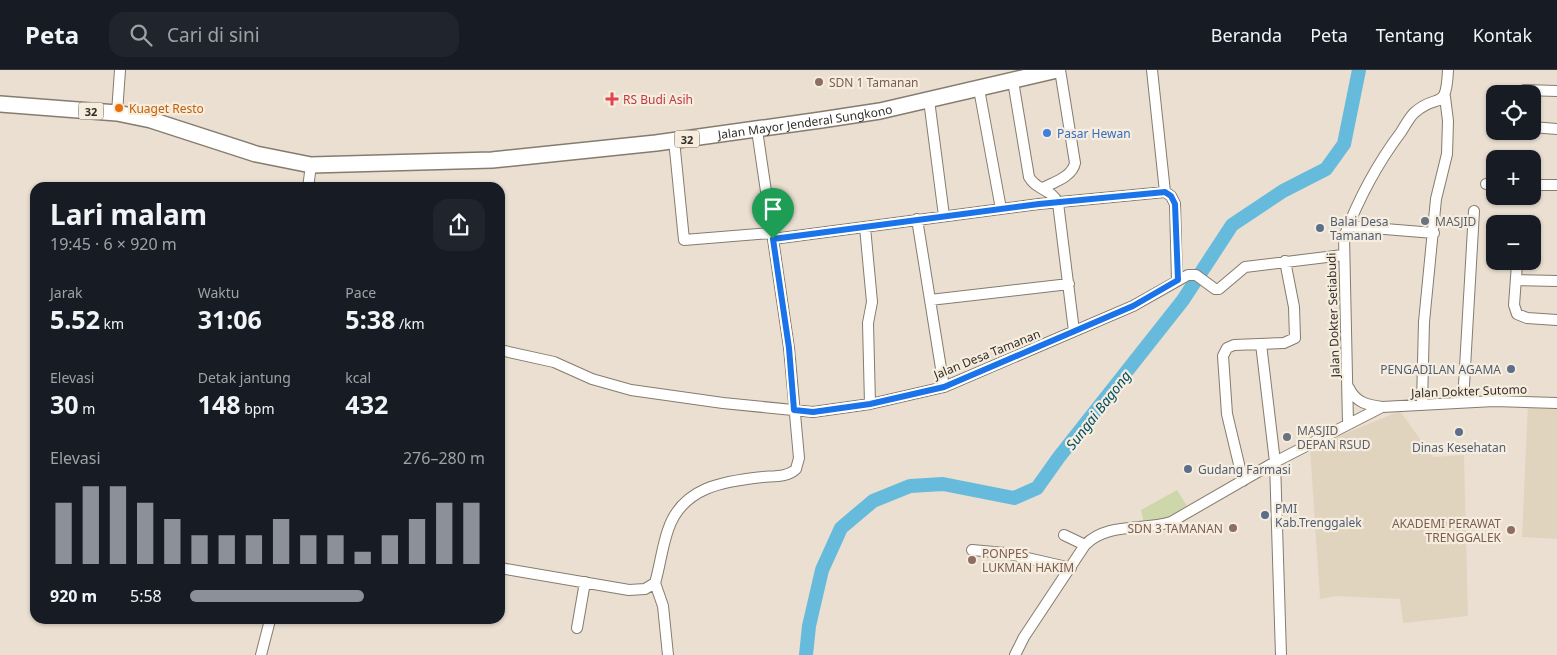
<!DOCTYPE html>
<html lang="id">
<meta charset="utf-8">
<style>
body{margin:0;font-family:"Noto Sans",sans-serif;background:#20242c;color:#f1f3f6;height:100vh;display:flex;flex-direction:column;font-size:19px;white-space:nowrap}
*{box-sizing:border-box;margin:0}
p{font-size:16px;color:#9ea1a6}
.icon{flex:none;width:28px;height:28px;fill:none;stroke:currentColor;stroke-width:2;stroke-linecap:round;stroke-linejoin:round}
.map{position:relative;flex:1;overflow:hidden}
.drawer{position:absolute;left:30px;top:112px;width:475px;height:442px;display:flex;flex-direction:column;background:#171b24;border-radius:15px;box-shadow:0 1px 4px #0004}
.drawer>*{flex:none}
.controls{position:absolute;left:1486px;top:15px;display:grid;gap:10px}
.controls a{display:grid;place-items:center;width:55px;height:55px;border-radius:10px;background:#171b24;box-shadow:0 1px 4px #0004;font-size:25px}
.pin{position:absolute;display:grid;place-items:center;width:42px;height:42px;color:#fff;margin:-51px -21px;border-radius:50% 50% 50% 0;rotate:-45deg;box-shadow:0 0 5px #0007}
.pin .icon{rotate:45deg}
.round{display:grid;place-items:center;flex:none;width:52px;height:52px;border-radius:15px;background:#20242c}
.overview{display:flex;align-items:center;justify-content:space-between;height:85px;padding:0 20px}
h1{font-size:28px;font-weight:700;line-height:38px}
.metrics{display:grid;grid-template-columns:repeat(3,1fr);gap:8px;height:85px;padding:5px 20px}
.metrics div{display:grid;align-content:center}
.metrics b{font-size:25px;font-weight:700}
.metrics small{font-size:14px;font-weight:400}
.metrics p{font-size:14px}
.chart{height:140px;padding:10px 20px}
.chart p{display:flex;justify-content:space-between}
.chart svg{width:100%;height:90px;margin-top:5px;stroke:#8c9099;stroke-width:6}
ul{padding:0 20px;list-style:none;font-size:16px}
li{display:grid;grid-template-columns:80px 60px 1fr;align-items:center;height:38px}
li i{height:12px;border-radius:6px;background:#8c9099}
header{display:flex;align-items:center;gap:30px;box-sizing:border-box;height:70px;padding:0 25px;background:#171b24;border-bottom:1px solid #363941}
header strong{font-size:24px}
nav{display:flex;gap:28px;margin-inline-start:auto;font-size:18px}
.search{width:350px;height:45px;background:#20242c;display:flex;align-items:center;gap:12px;box-sizing:border-box;padding:0 18px;border-radius:15px;color:#9ea1a6;font-size:19px}
.map>svg:first-child{display:block}
.built{fill:#e1d4bf}
.green{fill:#ced7a9}
.lines{fill:none;stroke-linecap:round;stroke-linejoin:round}
.river{stroke:#66badc;stroke-width:14}
.minor-casing{stroke:#857c6e;stroke-width:12}
.highway-casing{stroke:#857c6e;stroke-width:18}
.minor{stroke:#fff;stroke-width:10}
.highway{stroke:#fff;stroke-width:15}
.route-casing{stroke:#fff;stroke-width:10}
.route{stroke:#1a73e8;stroke-width:6}
.education-dot{fill:#8d6e63;stroke:#f7edde;stroke-width:2}
.health-dot{fill:#e0444e;stroke:#f7edde;stroke-width:2}
.food-dot{fill:#e8710a;stroke:#f7edde;stroke-width:2}
.shop-dot{fill:#3f7fe0;stroke:#f7edde;stroke-width:2}
.worship-dot{fill:#6b7280;stroke:#f7edde;stroke-width:2}
.service-dot{fill:#5c6f8a;stroke:#f7edde;stroke-width:2}
.labels{text-anchor:middle;dominant-baseline:central;stroke-width:4.5;stroke-linejoin:round;paint-order:stroke}
.shield{fill:#f7edde;stroke:#6c675f;stroke-width:1}
.shield-label{font-size:11px;font-weight:bold;fill:#312e28}
.education-label{font-size:12px;fill:#785e54;stroke:#f7edde;text-anchor:start}
.health-label{font-size:12px;fill:#be3a42;stroke:#f7edde;text-anchor:start}
.food-label{font-size:12px;fill:#c56008;stroke:#f7edde;text-anchor:start}
.street-label{font-size:12px;fill:#312e28;stroke:#f7edde}
.shop-label{font-size:12px;fill:#366cbe;stroke:#f7edde;text-anchor:start}
.service-label{font-size:12px;fill:#4e5e75;stroke:#f7edde;text-anchor:start}
.worship-label{font-size:12px;fill:#5b616d;stroke:#f7edde;text-anchor:start}
.water-label{font-size:14px;font-style:italic;fill:#034f66;stroke:#f7edde}
</style>
<header>
<strong>Peta</strong>
<div class="search"><svg class="icon" aria-label="search" viewBox="0 0 24 24"><circle cx="10" cy="10" r="6"/><path d="M15 15l6 6"/></svg>Cari di sini</div>
<nav><a>Beranda</a><a>Peta</a><a>Tentang</a><a>Kontak</a></nav>
</header>
<div class="map">
<svg width="1557" height="585" viewBox="0 0 1557 585">
<rect width="100%" height="100%" fill="#eadfd1"/>
<path class="built" d="M1528,332L1557,334V469L1522,467Z
M1400,341L1433,387L1464,385L1468,546L1403,553L1400,529L1336,526L1320,529L1310,378Z"/>
<path class="green" d="M1177,420L1187,436L1163,449L1144,453L1141,440Z"/>
<g class="lines">
<path class="river" d="M806,585L809,556L822,500L841,458L873,431L910,416L943,414L1014,428L1037,418L1059,387L1183,230L1232,155L1283,121L1326,99L1344,74L1359,0"/>
<defs>
<path id="minor" d="M1152,0L1165,122L1171,126L1175,134L1177,211
M1013,11L1029,107C1036,120 1052,119 1058,133L1074,261
M979,19L1001,139
M1524,20L1557,21
M929,30L944,146
M117,43L120,0
M1532,57L1557,59
M674,70L684,170L771,163
M1486,114H1495
M1532,115H1557
M308,118L311,95
M1043,118C1054,112 1072,107 1075,93L1060,0
M917,149L944,317
M1348,156L1434,163
M865,157L872,232L868,253L870,334
M773,169L1039,134L1165,122
M1517,194L1514,235L1517,244L1527,248L1557,250
M1516,210L1557,211
M930,230L1069,214
M1261,274L1275,392L1281,585
M500,280L554,292L592,309L631,320L723,333L813,342L870,334L944,317L1133,236L1188,205H1196L1215,219H1219L1245,197L1343,185
M1349,318C1356,333 1368,335 1382,337L1494,331L1557,333
M1463,332L1474,141
M1422,334L1424,252L1436,129L1447,84L1448,51L1445,27
M1348,353L1344,167C1358,130 1377,94 1401,62C1405,56 1409,48 1414,43C1438,21 1446,44 1448,0
M1243,411L1227,344L1223,286L1227,278L1234,275L1284,273L1295,268L1294,237L1285,191
M1064,465L1085,475
M972,480L1005,483L1071,498
M500,498L629,520L645,519L655,513C660,496 662,477 668,460C682,417 724,411 763,407C774,406 788,407 796,399L799,388L789,278L757,60
M655,513L663,536L668,585
M577,558L585,512
M261,585L270,550
M1015,585L1024,567L1085,475C1107,452 1143,461 1171,452L1275,392L1382,337"/>
<g id="highway">
<path id="s1" d="M0,34L117,43L151,50L256,84L311,95L492,90L656,73L821,50L880,41L1057,0"/>
</g>
</defs>
<use href="#minor" class="minor-casing"/>
<use href="#highway" class="highway-casing"/>
<use href="#minor" class="minor"/>
<use href="#highway" class="highway"/>
</g>
<g class="lines">
<defs>
<path id="route" d="M1165,122L1171,126L1175,134L1178,210L1133,236L944,317L870,334L813,342L794,340L789,278L773,169L1039,134Z"/>
</defs>
<use href="#route" class="route-casing"/>
<use href="#route" class="route"/>
</g>
<g class="education-dot">
<circle cx="819" cy="12" r="5"/>
<circle cx="1233" cy="458" r="5"/>
<circle cx="1511" cy="460" r="5"/>
<circle cx="972" cy="490" r="5"/>
</g>
<path class="health-dot" d="M609.5 21.5h5v5h5v5h-5v5h-5v-5h-5v-5h5z"/>
<circle class="food-dot" cx="119" cy="38" r="5"/>
<circle class="shop-dot" cx="1047" cy="63" r="5"/>
<g class="worship-dot">
<circle cx="1425" cy="151" r="5"/>
<circle cx="1287" cy="367" r="5"/>
</g>
<g class="service-dot">
<circle cx="1320" cy="158" r="5"/>
<circle cx="1511" cy="299" r="5"/>
<circle cx="1459" cy="362" r="5"/>
<circle cx="1188" cy="399" r="5"/>
<circle cx="1265" cy="445" r="5"/>
</g>
<g class="labels">
<g class="shield">
<rect x="78.5" y="32.5" width="25" height="17" rx="4"/>
<rect x="674.5" y="60.5" width="25" height="17" rx="4"/>
</g>
<g class="shield-label">
<text x="91" y="41">32</text>
<text x="687" y="69">32</text>
</g>
<g class="education-label">
<text x="829" y="12">SDN 1 Tamanan</text>
<text x="1501" y="453" text-anchor="end">AKADEMI PERAWAT<tspan x="1501" dy="14">TRENGGALEK</tspan></text>
<text x="1223" y="458" text-anchor="end">SDN 3 TAMANAN</text>
<text x="982" y="483">PONPES<tspan x="982" dy="14">LUKMAN HAKIM</tspan></text>
</g>
<g class="health-label">
<text x="623" y="29">RS Budi Asih</text>
</g>
<g class="food-label">
<text x="129" y="38">Kuaget Resto</text>
</g>
<g class="street-label">
<text stroke="none"><textPath href="#s1" startOffset="815">Jalan Mayor Jenderal Sungkono</textPath></text>
<text transform="translate(1333 245) rotate(-92)">Jalan Dokter Setiabudi</text>
<text transform="translate(987 284) rotate(-22)">Jalan Desa Tamanan</text>
<text transform="translate(1469 321) rotate(-2)">Jalan Dokter Sutomo</text>
</g>
<g class="shop-label">
<text x="1057" y="63">Pasar Hewan</text>
</g>
<g class="service-label">
<text x="1330" y="151">Balai Desa<tspan x="1330" dy="14">Tamanan</tspan></text>
<text x="1501" y="299" text-anchor="end">PENGADILAN AGAMA</text>
<text x="1459" y="377" text-anchor="middle">Dinas Kesehatan</text>
<text x="1198" y="399">Gudang Farmasi</text>
<text x="1275" y="438">PMI<tspan x="1275" dy="14">Kab.Trenggalek</tspan></text>
</g>
<g class="worship-label">
<text x="1435" y="151">MASJID</text>
<text x="1297" y="360">MASJID<tspan x="1297" dy="14">DEPAN RSUD</tspan></text>
</g>
<g class="water-label">
<text transform="translate(1098 340) rotate(-52)">Sungai Bagong</text>
</g>
</g>
</svg>
<div class="controls">
<a><svg class="icon" aria-label="locate" viewBox="0 0 24 24"><circle cx="12" cy="12" r="6"/><path d="M12 2v4M12 18v4M2 12h4M18 12h4"/></svg></a>
<a>+</a>
<a>−</a>
</div>
<div class="pin" style="left:773px;top:169px;background:#1e9e55"><svg class="icon" aria-label="arrive" viewBox="0 0 24 24"><path d="M6 21V4h12l-3 4 3 4H6"/></svg></div>
<section class="drawer">
<div class="overview"><div><h1>Lari malam</h1><p>19:45 · 6 × 920 m</p></div><a class="round"><svg class="icon" aria-label="share" viewBox="0 0 24 24"><path d="M12 15V3M7 8l5-5 5 5M5 13v7h14v-7"/></svg></a></div>
<div class="metrics">
<div><p>Jarak</p><b>5.52<small> km</small></b></div>
<div><p>Waktu</p><b>31:06</b></div>
<div><p>Pace</p><b>5:38<small> /km</small></b></div>
</div>
<div class="metrics">
<div><p>Elevasi</p><b>30<small> m</small></b></div>
<div><p>Detak jantung</p><b>148<small> bpm</small></b></div>
<div><p>kcal</p><b>432</b></div>
</div>
<div class="chart"><p><span>Elevasi</span>276–280 m</p>
<svg viewBox="0 0 160 44" preserveAspectRatio="none"><path d="M5 44V14M15 44V6M25 44V6M35 44V14M45 44V22M55 44V30M65 44V30M75 44V30M85 44V22M95 44V30M105 44V30M115 44V38M125 44V30M135 44V22M145 44V14M155 44V14"/></svg>
</div>
<ul>
<li><b>920 m</b>5:58<i style="width:59%"></i></li>
</ul>
</section>
</div>
